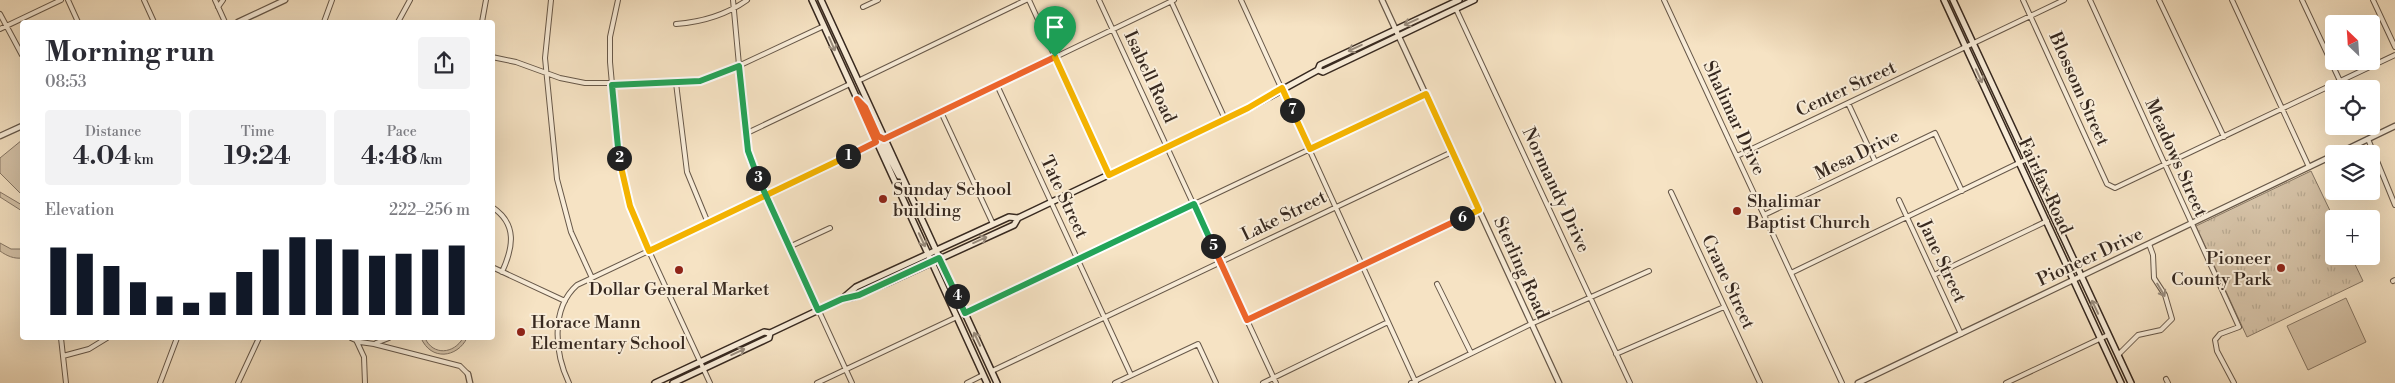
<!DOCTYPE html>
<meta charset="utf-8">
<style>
body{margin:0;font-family:"Libre Bodoni",serif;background:#f2f2f3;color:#2b2b33;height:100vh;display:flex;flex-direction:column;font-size:19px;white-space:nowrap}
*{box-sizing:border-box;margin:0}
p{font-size:16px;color:#7c7c81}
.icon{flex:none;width:28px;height:28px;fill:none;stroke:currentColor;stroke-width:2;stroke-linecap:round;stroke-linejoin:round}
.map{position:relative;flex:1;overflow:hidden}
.panel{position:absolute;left:20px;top:20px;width:475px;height:320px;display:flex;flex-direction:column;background:#fff;border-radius:5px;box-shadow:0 5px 20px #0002}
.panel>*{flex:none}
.needle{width:32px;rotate:335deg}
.tools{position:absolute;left:2325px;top:15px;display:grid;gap:10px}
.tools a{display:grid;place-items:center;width:55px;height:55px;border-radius:5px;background:#fff;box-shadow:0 5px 20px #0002;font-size:25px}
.pin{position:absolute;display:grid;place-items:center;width:42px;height:42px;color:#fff;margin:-51px -21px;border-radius:50% 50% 50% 0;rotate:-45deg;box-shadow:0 0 5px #0007}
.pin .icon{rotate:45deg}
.km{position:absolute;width:25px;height:25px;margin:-12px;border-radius:50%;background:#222;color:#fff;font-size:14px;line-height:25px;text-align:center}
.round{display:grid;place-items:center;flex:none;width:52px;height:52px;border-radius:5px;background:#f2f2f3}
.summary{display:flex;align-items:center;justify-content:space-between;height:85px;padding:0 25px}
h1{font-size:28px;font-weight:700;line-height:38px}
.figures{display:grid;grid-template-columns:repeat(3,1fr);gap:8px;height:85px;padding:5px 25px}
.figures div{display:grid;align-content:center;border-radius:5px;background:#f2f2f3;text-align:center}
.figures b{font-size:25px;font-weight:700}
.figures small{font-size:14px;font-weight:400}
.figures p{font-size:14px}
.chart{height:140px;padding:10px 25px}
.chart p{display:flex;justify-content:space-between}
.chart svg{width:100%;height:90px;margin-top:5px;stroke:#111827;stroke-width:6}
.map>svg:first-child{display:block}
.grass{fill:#d6c3a8;stroke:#867664}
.park{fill:url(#park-tufts);stroke:#867664}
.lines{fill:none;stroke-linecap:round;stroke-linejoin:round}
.minor-casing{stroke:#675849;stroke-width:6}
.tertiary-casing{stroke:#675849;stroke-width:7}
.secondary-casing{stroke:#372920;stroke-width:8}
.minor{stroke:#f9edd9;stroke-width:4}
.tertiary{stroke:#f9edd9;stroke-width:4.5}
.secondary{stroke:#f9edd9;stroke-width:5}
.oneway{stroke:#988b7c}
.split-1-casing{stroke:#fff;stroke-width:10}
.split-2-casing{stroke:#fff;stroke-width:10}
.split-3-casing{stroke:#fff;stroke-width:10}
.split-4-casing{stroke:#fff;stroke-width:10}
.split-5-casing{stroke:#fff;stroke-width:10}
.split-6-casing{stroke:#fff;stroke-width:10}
.split-7-casing{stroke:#fff;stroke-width:10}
.split-8-casing{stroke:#fff;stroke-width:10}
.split-1{stroke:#f0652b;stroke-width:6}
.split-2{stroke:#f5b400;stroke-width:6}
.split-3{stroke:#22a559;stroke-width:6}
.split-4{stroke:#22a559;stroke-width:6}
.split-5{stroke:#22a559;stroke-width:6}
.split-6{stroke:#f0652b;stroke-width:6}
.split-7{stroke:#f5b400;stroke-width:6}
.split-8{stroke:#f5b400;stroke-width:6}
.poi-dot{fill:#8f2418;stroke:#f9edd9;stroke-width:2}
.labels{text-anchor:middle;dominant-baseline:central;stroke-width:4;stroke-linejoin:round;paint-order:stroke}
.street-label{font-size:18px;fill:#372920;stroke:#f9edd9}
.poi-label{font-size:18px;fill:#372920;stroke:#f9edd9;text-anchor:start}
</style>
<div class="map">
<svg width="2395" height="383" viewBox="0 0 2395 383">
<defs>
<pattern id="park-tufts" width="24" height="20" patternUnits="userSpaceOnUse" patternTransform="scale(1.25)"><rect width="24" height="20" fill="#d6c3a8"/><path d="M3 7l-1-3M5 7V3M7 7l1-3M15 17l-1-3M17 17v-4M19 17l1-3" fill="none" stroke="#b8a890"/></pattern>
</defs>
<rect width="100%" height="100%" fill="#f6e3c4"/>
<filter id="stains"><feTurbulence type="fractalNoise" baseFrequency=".004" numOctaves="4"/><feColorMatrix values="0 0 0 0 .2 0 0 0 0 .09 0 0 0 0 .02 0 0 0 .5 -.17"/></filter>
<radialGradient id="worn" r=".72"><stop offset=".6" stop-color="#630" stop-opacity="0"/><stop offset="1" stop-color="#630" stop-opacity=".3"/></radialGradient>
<path class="grass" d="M22,140V195L0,173V158Z
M0,192L22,205V211L0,197Z
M0,243L11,249H22V258C14,259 7,256 0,251Z
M2346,298L2366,342L2308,370L2287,326Z
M421,338H425C433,356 454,354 463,338H467C457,358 431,361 421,338Z"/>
<path class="park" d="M2311,171L2334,219V256H2351L2363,281L2247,337L2196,226Z"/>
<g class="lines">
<defs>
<path id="minor" d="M68,0L78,22
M144,0L154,22
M215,0L225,22
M551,0L545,58L557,179L571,232L592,278
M618,0L610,37V62L619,161L626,192L649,251L710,383
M733,0L746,141L750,161L852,383
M1029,0L1109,175
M1099,0L1276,383
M1241,0L1416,383
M1664,0L1842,383
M2023,0L2107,184L2115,188L2395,55
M2090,0L2239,327L2220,334L2215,340L2217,351L2234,383
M2159,0L2224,137
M2232,0L2309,167
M2302,0L2340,81
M2373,0L2395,47
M1171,1L1225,119
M218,7L223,0
M863,7L878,0
M1456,9L1630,383
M0,14L22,55
M324,22L332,0
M398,22L410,0
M482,22L486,0
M676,24C702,22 726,15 747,0
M0,29L61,0
M492,57L516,62L560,78L585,83H690L717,76L824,26
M858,81L1026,0
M676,83L687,172L708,223
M997,85L1131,375
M1848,103L1875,161
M941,112L993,224
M745,134L850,84
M885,139L1174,0
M2368,139L2395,205
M1737,156L2064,0
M1671,192L1760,383
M1899,200L1961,334
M492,207C518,224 513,248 502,272
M1764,215L1935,133L1962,191
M789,247L830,228
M492,267L565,301
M1791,273L2027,159
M1934,275L2047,221
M2393,281L2395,280
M1437,284L1471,353
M965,313L1426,94
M1247,320L1479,210
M61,338L66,383
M351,338L360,342L374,344L460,366L468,374
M357,342L364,357L365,383
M376,343L389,338
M1616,354L1724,307
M2118,355L2138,335L2161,330L2172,319L2165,295L2154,278L2153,255L2149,244
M63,356L89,349L107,338
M992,371L1452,152
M2166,379L2168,383
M160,383L177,338
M238,383L259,338
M569,383C555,354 550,309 577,285L876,143
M817,383L957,317
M967,383L983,375
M1115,383L1198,344L1216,383
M1263,383L1388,322
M1411,383L1531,324L1649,271
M2006,383L2108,335"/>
<path id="tertiary" d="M1382,0L1559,383
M238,22L285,0
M0,136L22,126
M2337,154L2395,126
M468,374L470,383
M1858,383L2334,155"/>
<path id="secondary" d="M812,0L987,383
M821,0L997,383
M1944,0L2121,383
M1953,0L2131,383
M1318,70L1323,72L1474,0
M864,107L878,136L885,139
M876,143L882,144L899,176
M842,299L856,287L1009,217L1018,218L1247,109L1318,70L1320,65L1459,0
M655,383L764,332L770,333L842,299L853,297L887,283L1014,225L1018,218
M673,383L769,338L770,333"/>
</defs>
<use href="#minor" class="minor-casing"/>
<use href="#tertiary" class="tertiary-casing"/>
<use href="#secondary" class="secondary-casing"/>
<use href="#minor" class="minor"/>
<use href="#tertiary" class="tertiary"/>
<use href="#secondary" class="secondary"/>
</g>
<defs><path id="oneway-shaft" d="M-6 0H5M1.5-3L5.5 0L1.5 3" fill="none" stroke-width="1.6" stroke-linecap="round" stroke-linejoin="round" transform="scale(1.25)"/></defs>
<g class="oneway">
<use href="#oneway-shaft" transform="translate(1411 22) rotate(156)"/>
<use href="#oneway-shaft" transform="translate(832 44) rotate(66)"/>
<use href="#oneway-shaft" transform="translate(1355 48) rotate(155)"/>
<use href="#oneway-shaft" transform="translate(1979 76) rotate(65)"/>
<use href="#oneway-shaft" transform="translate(922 240) rotate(65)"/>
<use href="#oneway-shaft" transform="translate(980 240) rotate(-24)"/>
<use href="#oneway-shaft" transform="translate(2161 290) rotate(59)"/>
<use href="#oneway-shaft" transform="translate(2095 307) rotate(-115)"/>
<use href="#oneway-shaft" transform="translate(977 339) rotate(-115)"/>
<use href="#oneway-shaft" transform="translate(738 352) rotate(-25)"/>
</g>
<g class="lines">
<defs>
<path id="split-1" d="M848,156L876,142L857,99L865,107L878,136L884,139L1055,57"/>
<path id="split-2" d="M619,158L630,206L649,251L848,156"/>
<path id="split-3" d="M619,158L612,85L700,81L739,66L748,151L758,178"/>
<path id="split-4" d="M758,178L818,310L842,299L859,295L939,258L957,296"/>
<path id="split-5" d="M957,296L965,313L1194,204L1213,246"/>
<path id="split-6" d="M1213,246L1247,320L1462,218"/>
<path id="split-7" d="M1292,110L1310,149L1426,94L1479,210L1462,218"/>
<path id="split-8" d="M1055,57L1109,175L1248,108L1282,88L1292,110"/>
</defs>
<use href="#split-1" class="split-1-casing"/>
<use href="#split-2" class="split-2-casing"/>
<use href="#split-3" class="split-3-casing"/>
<use href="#split-4" class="split-4-casing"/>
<use href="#split-5" class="split-5-casing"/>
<use href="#split-6" class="split-6-casing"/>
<use href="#split-7" class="split-7-casing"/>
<use href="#split-8" class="split-8-casing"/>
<use href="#split-1" class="split-1"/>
<use href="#split-2" class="split-2"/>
<use href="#split-3" class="split-3"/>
<use href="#split-4" class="split-4"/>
<use href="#split-5" class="split-5"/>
<use href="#split-6" class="split-6"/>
<use href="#split-7" class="split-7"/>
<use href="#split-8" class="split-8"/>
</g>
<g class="poi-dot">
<circle cx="883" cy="199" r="5"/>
<circle cx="1737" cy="211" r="5"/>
<circle cx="2281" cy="268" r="5"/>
<circle cx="679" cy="270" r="5"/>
<circle cx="521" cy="332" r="5"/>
</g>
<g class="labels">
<g class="street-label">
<text transform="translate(1150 77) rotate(65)">Isabell Road</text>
<text transform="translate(1846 89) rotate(-25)">Center Street</text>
<text transform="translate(2079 89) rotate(66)">Blossom Street</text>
<text transform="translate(1734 118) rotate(65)">Shalimar Drive</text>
<text transform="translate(1857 155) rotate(-26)">Mesa Drive</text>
<text transform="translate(2176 158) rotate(66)">Meadows Street</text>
<text transform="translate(2045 186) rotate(65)">Fairfax Road</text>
<text transform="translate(1556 190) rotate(65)">Normandy Drive</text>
<text transform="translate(1064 197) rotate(65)">Tate Street</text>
<text transform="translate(1284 216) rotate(-26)">Lake Street</text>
<text transform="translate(2090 257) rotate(-25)">Pioneer Drive</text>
<text transform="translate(1942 261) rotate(65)">Jane Street</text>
<text transform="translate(1521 268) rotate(66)">Sterling Road</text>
<text transform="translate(1728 282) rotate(65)">Crane Street</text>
</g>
<g class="poi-label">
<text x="893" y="189">Sunday School<tspan x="893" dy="21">building</tspan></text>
<text x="1747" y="201">Shalimar<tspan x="1747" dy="21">Baptist Church</tspan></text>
<text x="2271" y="258" text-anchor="end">Pioneer<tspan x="2271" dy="21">County Park</tspan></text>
<text x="679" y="289" text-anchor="middle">Dollar General Market</text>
<text x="531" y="322">Horace Mann<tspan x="531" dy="21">Elementary School</tspan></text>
</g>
</g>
<rect width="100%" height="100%" filter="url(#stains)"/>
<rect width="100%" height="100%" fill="url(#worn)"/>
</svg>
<div class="tools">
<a><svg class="needle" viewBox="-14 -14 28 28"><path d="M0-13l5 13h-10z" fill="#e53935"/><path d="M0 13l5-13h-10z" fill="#7c7c81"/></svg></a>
<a><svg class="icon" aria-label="locate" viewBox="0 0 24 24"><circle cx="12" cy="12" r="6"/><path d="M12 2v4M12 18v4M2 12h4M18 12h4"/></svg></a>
<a><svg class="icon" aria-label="layers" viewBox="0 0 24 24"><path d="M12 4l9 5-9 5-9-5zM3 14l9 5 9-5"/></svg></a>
<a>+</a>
</div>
<div class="pin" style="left:1055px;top:57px;background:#1e9e55"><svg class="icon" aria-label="arrive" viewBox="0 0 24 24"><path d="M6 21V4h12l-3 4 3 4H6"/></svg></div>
<b class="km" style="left:848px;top:156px">1</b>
<b class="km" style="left:619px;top:158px">2</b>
<b class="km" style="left:758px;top:178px">3</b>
<b class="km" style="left:957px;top:296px">4</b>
<b class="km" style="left:1213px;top:246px">5</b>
<b class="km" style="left:1462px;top:218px">6</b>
<b class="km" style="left:1292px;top:110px">7</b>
<section class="panel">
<div class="summary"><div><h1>Morning run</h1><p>08:53</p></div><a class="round"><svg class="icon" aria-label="share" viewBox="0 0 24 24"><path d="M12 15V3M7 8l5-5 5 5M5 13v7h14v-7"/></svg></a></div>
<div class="figures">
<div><p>Distance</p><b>4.04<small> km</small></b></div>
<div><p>Time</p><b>19:24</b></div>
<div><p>Pace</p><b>4:48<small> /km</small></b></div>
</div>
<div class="chart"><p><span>Elevation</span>222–256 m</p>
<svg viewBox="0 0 160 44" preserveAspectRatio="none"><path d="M5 44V11M15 44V14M25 44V20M35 44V28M45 44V35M55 44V38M65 44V33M75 44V23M85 44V12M95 44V6M105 44V7M115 44V12M125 44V15M135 44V14M145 44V12M155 44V10"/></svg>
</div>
</section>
</div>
